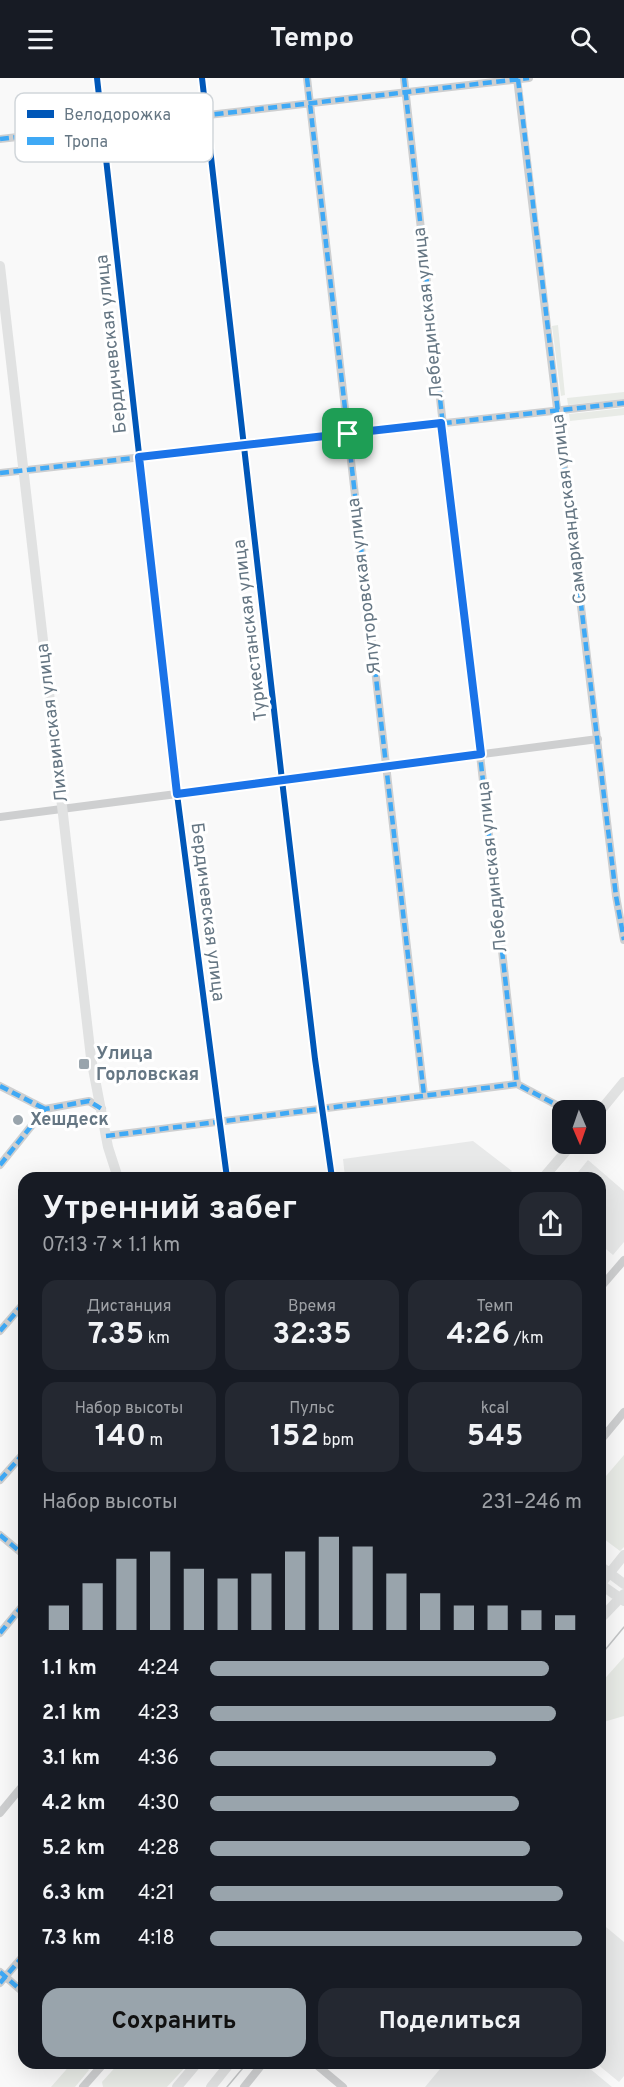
<!DOCTYPE html>
<html lang="ru">
<meta charset="utf-8">
<style>
body{margin:0;font-family:Overpass,sans-serif;background:#242831;color:#f1f3f6;height:100vh;display:flex;flex-direction:column;font-size:22px;white-space:nowrap}
*{box-sizing:border-box;margin:0}
p{font-size:20px;color:#9ea1a6}
.icon{flex:none;width:33px;height:33px;fill:none;stroke:currentColor;stroke-width:2;stroke-linecap:round;stroke-linejoin:round}
.map{position:relative;flex:1;overflow:hidden}
.details{position:absolute;left:18px;top:1094px;width:588px;height:897px;display:flex;flex-direction:column;background:#171b24;border-radius:18px;box-shadow:0 6px 24px #0002}
.details>*{flex:none}
.needle{width:39px;rotate:178deg}
.tools{position:absolute;left:552px;top:1022px;display:grid;gap:12px}
.tools a{display:grid;place-items:center;width:54px;height:54px;border-radius:12px;background:#171b24;box-shadow:0 6px 24px #0002;font-size:30px}
.pin{position:absolute;display:grid;place-items:center;width:51px;height:51px;color:#fff;margin:-26px;border-radius:12px;box-shadow:0 3px 9px #0006}
.round{display:grid;place-items:center;flex:none;width:63px;height:63px;border-radius:18px;background:#242831}
.overview{display:flex;align-items:center;justify-content:space-between;height:102px;padding:0 24px}
h1{font-size:33px;font-weight:700;line-height:45px}
.stats{display:grid;grid-template-columns:repeat(3,1fr);gap:9px;height:102px;padding:6px 24px}
.stats div{display:grid;align-content:center;border-radius:15px;background:#242831;text-align:center}
.stats b{font-size:30px;font-weight:700}
.stats small{font-size:16px;font-weight:400}
.stats p{font-size:16px}
.chart{height:168px;padding:12px 24px}
.chart p{display:flex;justify-content:space-between}
.chart svg{width:100%;height:108px;margin-top:6px;stroke:#99a4ac;stroke-width:6}
.button{display:flex;gap:12px;margin-top:auto;padding:12px 24px}
.button a{flex:1;height:69px;border-radius:18px;background:#99a4ac;color:#111;font-size:24px;font-weight:700;line-height:69px;text-align:center}
.button a+a{background:#242831;color:#f1f3f6}
ul{padding:0 24px;list-style:none;font-size:20px}
li{display:grid;grid-template-columns:96px 72px 1fr;align-items:center;height:45px}
li i{height:15px;border-radius:8px;background:#99a4ac}
header{display:flex;justify-content:space-between;align-items:center;height:78px;padding:0 24px;background:#171b24;font-size:27px;font-weight:700}
.map>svg:first-child{display:block}
.built{fill:#e8e9e9}
.green{fill:#e8ebe6}
.lines{fill:none;stroke-linecap:round;stroke-linejoin:round}
.minor{stroke:#cecfd0;stroke-width:8}
.major{stroke:#e1e2e2;stroke-width:10}
.tram{stroke:#c3c5c6;stroke-width:1.5}
.quiet{stroke:#3fa9f5;stroke-width:4.5;stroke-dasharray:9 4.5;stroke-linecap:butt}
.cycleway-casing{stroke:#fff;stroke-width:10}
.cycleway{stroke:#0057b8;stroke-width:6}
.route-casing{stroke:#fff;stroke-width:12}
.route{stroke:#1a73e8;stroke-width:8}
.poi-dot{fill:#99a4ac;stroke:#fff;stroke-width:2}
.labels{text-anchor:middle;dominant-baseline:central;stroke-width:6;stroke-linejoin:round;paint-order:stroke}
.street-label{font-size:18px;fill:#657683;stroke:#fff}
.poi-label{font-size:18px;font-weight:bold;fill:#657683;stroke:#fff;text-anchor:start}
.key{fill:#fff;stroke:#d1d6da;stroke-width:1.5}
.key-label{font-size:16px;fill:#657683}
</style>
<header><svg class="icon" aria-label="menu" viewBox="0 0 24 24"><path d="M4 6h16M4 12h16M4 18h16"/></svg>Tempo<svg class="icon" aria-label="search" viewBox="0 0 24 24"><circle cx="10" cy="10" r="6"/><path d="M15 15l6 6"/></svg></header>
<div class="map">
<svg width="624" height="2009" viewBox="0 0 624 2009">
<rect width="100%" height="100%" fill="#f9f9f9"/>
<path class="built" d="M473,1063L512,1093L506,1099H345L343,1081Z
M588,1082L624,1113V1164L613,1177L600,1166L602,1137L600,1100L574,1099Z
M600,1844L624,1864V1998L619,2004L596,1985L600,1984Z
M445,1985H583L612,2009H425Z"/>
<path class="green" d="M558,247L565,317L561,318L552,248Z
M624,314V321L568,327L567,320Z
M624,330V337L570,343L569,336Z
M624,1377V1469L620,1473L600,1458V1405Z
M624,1579V1638L600,1645V1606Z
M72,1985H83L89,1992L75,2009H51Z
M119,1985V1984L189,1985L167,2009H103L102,2004Z"/>
<g class="lines">
<path class="minor" d="M97,0L177,716L227,1100
M202,0L282,702L315,981L332,1100
M307,0L424,1017
M404,0L517,1006
M517,0L616,818L624,862
M0,61L529,0
M0,395L624,325
M0,739L598,661
M0,1008L45,1031
M106,1058L517,1006L566,1032
M0,1087L45,1031L89,1023L102,1031
M600,1210L624,1182
M0,1253L24,1225
M600,1363L624,1334
M0,1402L24,1375
M0,1457L24,1477
M0,1555L24,1526
M0,1735L24,1706
M0,1894L24,1915
M0,1905L24,1877
M313,1984L343,2009
M83,2009L105,1984
M244,2009L264,1984"/>
<path class="major" d="M0,188L91,980L108,1069L118,1100
M596,1038L624,1004
M543,1100L573,1065
M600,1488L624,1506
M600,1506L624,1523
M600,1507L624,1477
M600,1541L624,1516
M177,2009L198,1984
M211,2009L231,1984"/>
<path class="tram" d="M600,1578L624,1549
M227,2009L248,1984"/>
<path class="quiet" d="M307,0L424,1017
M404,0L517,1006
M518,1L616,818L624,862
M0,61L529,0
M0,395L624,325
M0,1008L45,1031
M106,1058L517,1006L566,1032
M0,1087L45,1031L89,1023L102,1031
M0,1253L24,1225
M0,1402L24,1375
M0,1457L24,1477
M0,1555L24,1526
M0,1894L24,1915
M0,1905L24,1877
M103,1984L104,1985"/>
<defs>
<path id="cycleway" d="M97,0L177,716L227,1100
M202,0L282,702L315,981L332,1100"/>
</defs>
<use href="#cycleway" class="cycleway-casing"/>
<use href="#cycleway" class="cycleway"/>
</g>
<g class="lines">
<defs>
<path id="route" d="M441,345L481,676L177,716L139,379Z"/>
</defs>
<use href="#route" class="route-casing"/>
<use href="#route" class="route"/>
</g>
<g class="poi-dot">
<rect x="78" y="980" width="12" height="12" rx="3"/>
<circle cx="18" cy="1042" r="6"/>
</g>
<g class="labels">
<g class="street-label">
<text transform="translate(429 235) rotate(-96)">Лебединская улица</text>
<text transform="translate(112 266) rotate(-96)">Бердичевская улица</text>
<text transform="translate(570 431) rotate(-97)">Самаркандская улица</text>
<text transform="translate(365 508) rotate(-97)">Ялуторовская улица</text>
<text transform="translate(251 552) rotate(-97)">Туркестанская улица</text>
<text transform="translate(53 645) rotate(-97)">Лихвинская улица</text>
<text transform="translate(493 789) rotate(-96)">Лебединская улица</text>
<text transform="translate(207 834) rotate(83)">Бердичевская улица</text>
</g>
<g class="poi-label">
<text x="96" y="976">Улица<tspan x="96" dy="21">Горловская</tspan></text>
<text x="30" y="1042">Хешдеск</text>
</g>
</g>
<rect x="15" y="15" width="198" height="69" rx="9" class="key"/>
<rect x="27" y="32" width="27" height="8" fill="#0057b8"/>
<rect x="27" y="59" width="27" height="8" fill="#3fa9f5"/>
<g class="key-label">
<text x="64" y="42">Велодорожка</text>
<text x="64" y="69">Тропа</text>
</g>
</svg>
<div class="tools">
<a><svg class="needle" viewBox="-14 -14 28 28"><path d="M0-13l5 13h-10z" fill="#e53935"/><path d="M0 13l5-13h-10z" fill="#9ea1a6"/></svg></a>
</div>
<div class="pin" style="left:348px;top:356px;background:#1e9e55"><svg class="icon" aria-label="arrive" viewBox="0 0 24 24"><path d="M6 21V4h12l-3 4 3 4H6"/></svg></div>
<section class="details">
<div class="overview"><div><h1>Утренний забег</h1><p>07:13 · 7 × 1.1 km</p></div><a class="round"><svg class="icon" aria-label="share" viewBox="0 0 24 24"><path d="M12 15V3M7 8l5-5 5 5M5 13v7h14v-7"/></svg></a></div>
<div class="stats">
<div><p>Дистанция</p><b>7.35<small> km</small></b></div>
<div><p>Время</p><b>32:35</b></div>
<div><p>Темп</p><b>4:26<small> /km</small></b></div>
</div>
<div class="stats">
<div><p>Набор высоты</p><b>140<small> m</small></b></div>
<div><p>Пульс</p><b>152<small> bpm</small></b></div>
<div><p>kcal</p><b>545</b></div>
</div>
<div class="chart"><p><span>Набор высоты</span>231–246 m</p>
<svg viewBox="0 0 160 44" preserveAspectRatio="none"><path d="M5 44V34M15 44V25M25 44V15M35 44V12M45 44V19M55 44V23M65 44V21M75 44V12M85 44V6M95 44V10M105 44V21M115 44V29M125 44V34M135 44V34M145 44V36M155 44V38"/></svg>
</div>
<ul>
<li><b>1.1 km</b>4:24<i style="width:91%"></i></li>
<li><b>2.1 km</b>4:23<i style="width:93%"></i></li>
<li><b>3.1 km</b>4:36<i style="width:77%"></i></li>
<li><b>4.2 km</b>4:30<i style="width:83%"></i></li>
<li><b>5.2 km</b>4:28<i style="width:86%"></i></li>
<li><b>6.3 km</b>4:21<i style="width:95%"></i></li>
<li><b>7.3 km</b>4:18<i style="width:100%"></i></li>
</ul>
<div class="button"><a>Сохранить</a><a>Поделиться</a></div>
</section>
</div>
